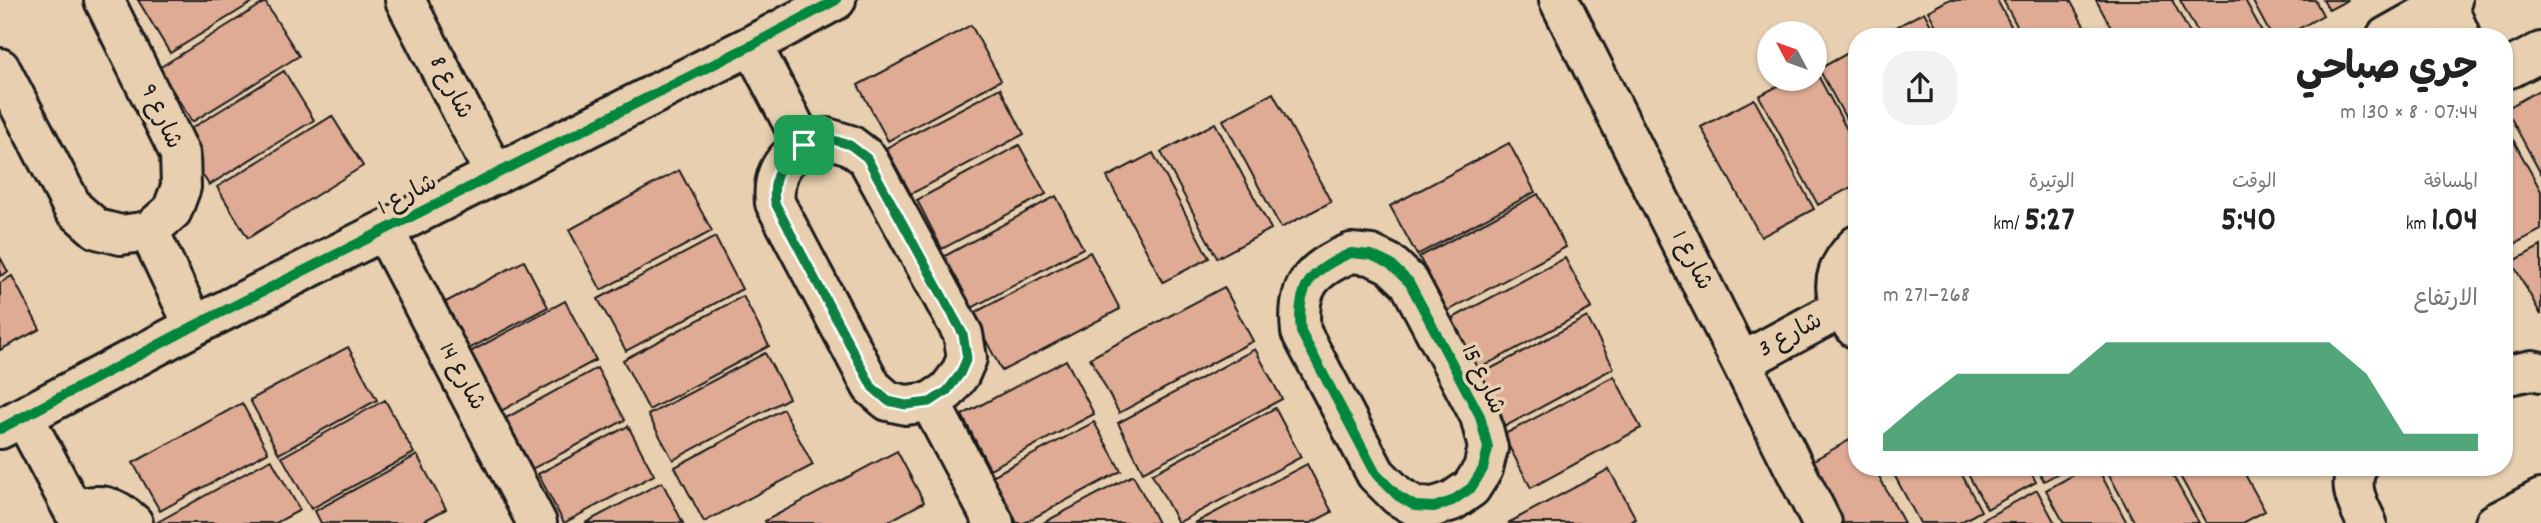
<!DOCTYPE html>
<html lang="ar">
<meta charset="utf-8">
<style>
body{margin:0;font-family:Dekko,"Playpen Sans Arabic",sans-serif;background:#f2f2f2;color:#222;direction:rtl;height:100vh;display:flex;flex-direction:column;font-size:26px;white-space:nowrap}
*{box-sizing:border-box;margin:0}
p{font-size:23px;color:#767676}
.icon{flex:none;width:38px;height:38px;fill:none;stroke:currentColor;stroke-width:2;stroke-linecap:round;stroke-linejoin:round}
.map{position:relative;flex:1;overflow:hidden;direction:ltr}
.side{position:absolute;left:1848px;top:28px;width:665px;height:448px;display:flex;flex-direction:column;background:#fff;border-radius:28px;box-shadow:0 2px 5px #0004;direction:rtl}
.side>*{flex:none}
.needle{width:46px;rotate:311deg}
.buttons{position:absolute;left:1757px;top:21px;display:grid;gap:14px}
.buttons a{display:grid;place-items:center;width:70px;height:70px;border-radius:50%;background:#fff;box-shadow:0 2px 5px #0004;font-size:35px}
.pin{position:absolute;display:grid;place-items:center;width:60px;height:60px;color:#fff;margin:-30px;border-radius:14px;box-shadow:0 4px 10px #0006}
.round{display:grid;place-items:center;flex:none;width:74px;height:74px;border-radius:28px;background:#f2f2f2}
.summary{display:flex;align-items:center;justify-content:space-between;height:119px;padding:0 35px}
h1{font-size:38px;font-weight:700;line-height:52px}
.stats{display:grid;grid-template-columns:repeat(3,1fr);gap:10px;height:119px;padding:7px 35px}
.stats div{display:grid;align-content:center}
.stats b{font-size:35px;font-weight:700}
.stats small{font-size:19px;font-weight:400}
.stats p{font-size:19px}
.chart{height:196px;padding:14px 35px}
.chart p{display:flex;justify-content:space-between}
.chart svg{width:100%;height:126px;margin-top:7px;fill:#0b8043;opacity:.7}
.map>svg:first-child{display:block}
.building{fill:#dfab94;stroke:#1c1c1c;stroke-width:2}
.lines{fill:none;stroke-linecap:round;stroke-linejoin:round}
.minor-casing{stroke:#1c1c1c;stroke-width:44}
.minor{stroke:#e7cfb0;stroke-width:38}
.cycleway-casing{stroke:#e7cfb0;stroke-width:15}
.cycleway{stroke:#00873e;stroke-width:10}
.route-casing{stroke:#fff;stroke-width:14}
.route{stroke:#0b8043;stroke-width:9}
.labels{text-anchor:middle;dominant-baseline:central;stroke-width:7;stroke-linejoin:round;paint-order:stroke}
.street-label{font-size:24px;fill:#1c1c1c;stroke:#e7cfb0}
</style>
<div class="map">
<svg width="2541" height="523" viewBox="0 0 2541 523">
<rect width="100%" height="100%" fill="#e7cfb0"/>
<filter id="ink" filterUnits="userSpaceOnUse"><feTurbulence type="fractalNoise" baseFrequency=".0143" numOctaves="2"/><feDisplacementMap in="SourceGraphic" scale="14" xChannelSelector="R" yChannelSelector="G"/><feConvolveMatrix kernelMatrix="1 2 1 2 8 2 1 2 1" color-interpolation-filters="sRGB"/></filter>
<g filter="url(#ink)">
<path class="building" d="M138,0H256L170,53Z
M1948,0H1997L2017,37H1942L1928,11Z
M2003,0H2070L2090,37H2023Z
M2096,0H2172L2192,37H2116Z
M2180,0H2245L2265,37H2200Z
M2252,0H2315L2323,15L2284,37H2272Z
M2323,0H2348L2329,10Z
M265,2L299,56L192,122L159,68Z
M1924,12L1937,37H1878Z
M971,25L1001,80L888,141L858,85Z
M1857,48V139L1819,69Z
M1815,70L1857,148V184L1818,205L1759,96L1791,79H1815Z
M284,71L314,120L209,185L179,136Z
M1000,88L1024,134L911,194L886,148Z
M2541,89V174L2506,109Z
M1273,93L1331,202L1281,228L1223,120Z
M1754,99L1814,209L1761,237L1701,127Z
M332,116L363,166L248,238L217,187Z
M1215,123L1271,229L1217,258L1161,152Z
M2504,123L2541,191V230L2505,249Z
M1509,143L1535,192L1417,255L1390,206Z
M1019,145L1046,194L942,249L917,200Z
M1153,153L1209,258L1163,282L1107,177Z
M679,170L712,231L601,290L569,230Z
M1538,194L1566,247L1448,311L1419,257Z
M1056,196L1083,248L970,309L943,257Z
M715,237L742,289L626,351L598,299Z
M2541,246V315L2512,262Z
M1090,252L1120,309L1002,371L972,314Z
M0,257L8,272L0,276Z
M1565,258L1592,308L1478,369L1451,319Z
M524,261L548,307L467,350L442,304Z
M12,276L40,329L0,350V283Z
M1224,287L1253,341L1119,413L1090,358Z
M743,296L769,346L649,410L623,360Z
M565,301L596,360L501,411L470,352Z
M1587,317L1614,368L1506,426L1479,375Z
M348,347L377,400L279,454L250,400Z
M1255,349L1282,399L1143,472L1118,423Z
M765,353L789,398L673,460L648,415Z
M1066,360L1094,414L990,469L962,415Z
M597,368L625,420L532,469L506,418Z
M1614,376L1641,428L1531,488L1503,435Z
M385,400L414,453L311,509L282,457Z
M242,403L268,452L160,511L133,463Z
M1275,408L1301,457L1178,523L1152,474Z
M783,409L813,465L704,522L675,467Z
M1094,422L1121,471L1024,523H1017L992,476Z
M628,426L654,475L564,523L538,474Z
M1857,436V467H1874L1904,523H1833L1803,466Z
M897,451L924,502L886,523H766L765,521Z
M417,455L446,509L420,523H321L315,511Z
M271,459L300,510L276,523H156Z
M1307,464L1332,512L1311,523H1195Z
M1890,467H1958L1981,511L1959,523H1920Z
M1964,467H2028L2036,482L1987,509Z
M2036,467H2069L2044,481Z
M2088,467H2097L2127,523H2064L2046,490Z
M2105,467H2168L2199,523H2135Z
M2175,467H2241L2265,511L2243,523H2206Z
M1609,469L1636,519L1628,523H1508Z
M1133,475L1158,523H1043Z
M662,482L683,523H585Z
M2037,490L2055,523H1983L1982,520Z"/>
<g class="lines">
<defs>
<path id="minor" d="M405,0L495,175
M1559,0L1822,523
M2446,3L2461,37
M2386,37L2452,0
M752,45L804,145
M0,68L73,208L97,229L121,235L149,231L172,211L181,187L180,154L104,0
M2504,68H2510L2541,52
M827,138L850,145L867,158L963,334L967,358L960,374L947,391L930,402L906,405L888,401L872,387L775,203C771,164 793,148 827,138Z
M149,231L194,326
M385,232L537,523
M1351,253L1371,255L1390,264L1409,282L1480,416L1488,448L1483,469L1471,488L1452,501L1434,507L1415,506L1398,496L1376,474L1301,332C1296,287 1310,270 1351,253Z
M1855,328C1830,298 1829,273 1857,245
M1742,362L1840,309
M2504,376L2532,370L2541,372
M930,402L994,523
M24,417L73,510C99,503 113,504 133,523
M0,429L194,326L752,45L836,0
M2357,467C2348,488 2358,504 2367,523
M2495,523L2541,499"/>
</defs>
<use href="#minor" class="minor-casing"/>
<use href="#minor" class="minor"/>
<defs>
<path id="cycleway" d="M827,138L850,145L867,158L963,334L967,358L960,374L947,391L930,402L906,405L888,401L872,387L775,203C771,164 793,148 827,138Z
M1351,253L1371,255L1390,264L1409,282L1480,416L1488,448L1483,469L1471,488L1452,501L1434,507L1415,506L1398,496L1376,474L1301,332C1296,287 1310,270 1351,253Z
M0,429L194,326L752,45L836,0"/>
</defs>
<use href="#cycleway" class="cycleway-casing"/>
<use href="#cycleway" class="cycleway"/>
</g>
</g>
<g class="lines" filter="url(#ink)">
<defs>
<path id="route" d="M827,138L850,145L867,158L963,334L967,358L960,374L947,391L930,402L906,405L888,401L872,387L775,203C770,164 793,148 827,138Z"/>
</defs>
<use href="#route" class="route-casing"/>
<use href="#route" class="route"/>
</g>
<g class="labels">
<g class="street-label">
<text transform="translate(450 88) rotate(63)">شارع 8</text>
<text transform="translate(160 117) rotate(65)">شارع 9</text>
<text transform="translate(408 196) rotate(-27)">شارع 1</text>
<text transform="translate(1691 261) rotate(63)">شارع 1</text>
<text transform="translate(1791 336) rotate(-28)">شارع 3</text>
<text transform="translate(461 377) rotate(62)">شارع 14</text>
<text transform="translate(1482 380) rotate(65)">شارع 15</text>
</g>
</g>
</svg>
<div class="buttons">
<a><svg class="needle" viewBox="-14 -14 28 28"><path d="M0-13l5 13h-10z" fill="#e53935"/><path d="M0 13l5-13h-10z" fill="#767676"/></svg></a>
</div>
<div class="pin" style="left:804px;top:145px;background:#1e9e55"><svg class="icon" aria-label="arrive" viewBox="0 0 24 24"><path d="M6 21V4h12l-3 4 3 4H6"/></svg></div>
<section class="side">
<div class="summary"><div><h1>جري صباحي</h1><p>07:44 · 8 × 130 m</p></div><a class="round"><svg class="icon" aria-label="share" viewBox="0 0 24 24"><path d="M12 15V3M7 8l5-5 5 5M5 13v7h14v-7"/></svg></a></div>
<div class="stats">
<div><p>المسافة</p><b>1.04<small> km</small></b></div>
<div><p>الوقت</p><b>5:40</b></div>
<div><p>الوتيرة</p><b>5:27<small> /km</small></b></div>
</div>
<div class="chart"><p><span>الارتفاع</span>268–271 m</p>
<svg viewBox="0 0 160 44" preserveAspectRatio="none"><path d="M0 44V38L10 27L20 17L30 17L40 17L50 17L60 6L70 6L80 6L90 6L100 6L110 6L120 6L130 17L140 38L150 38L160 38V44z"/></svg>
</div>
</section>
</div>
